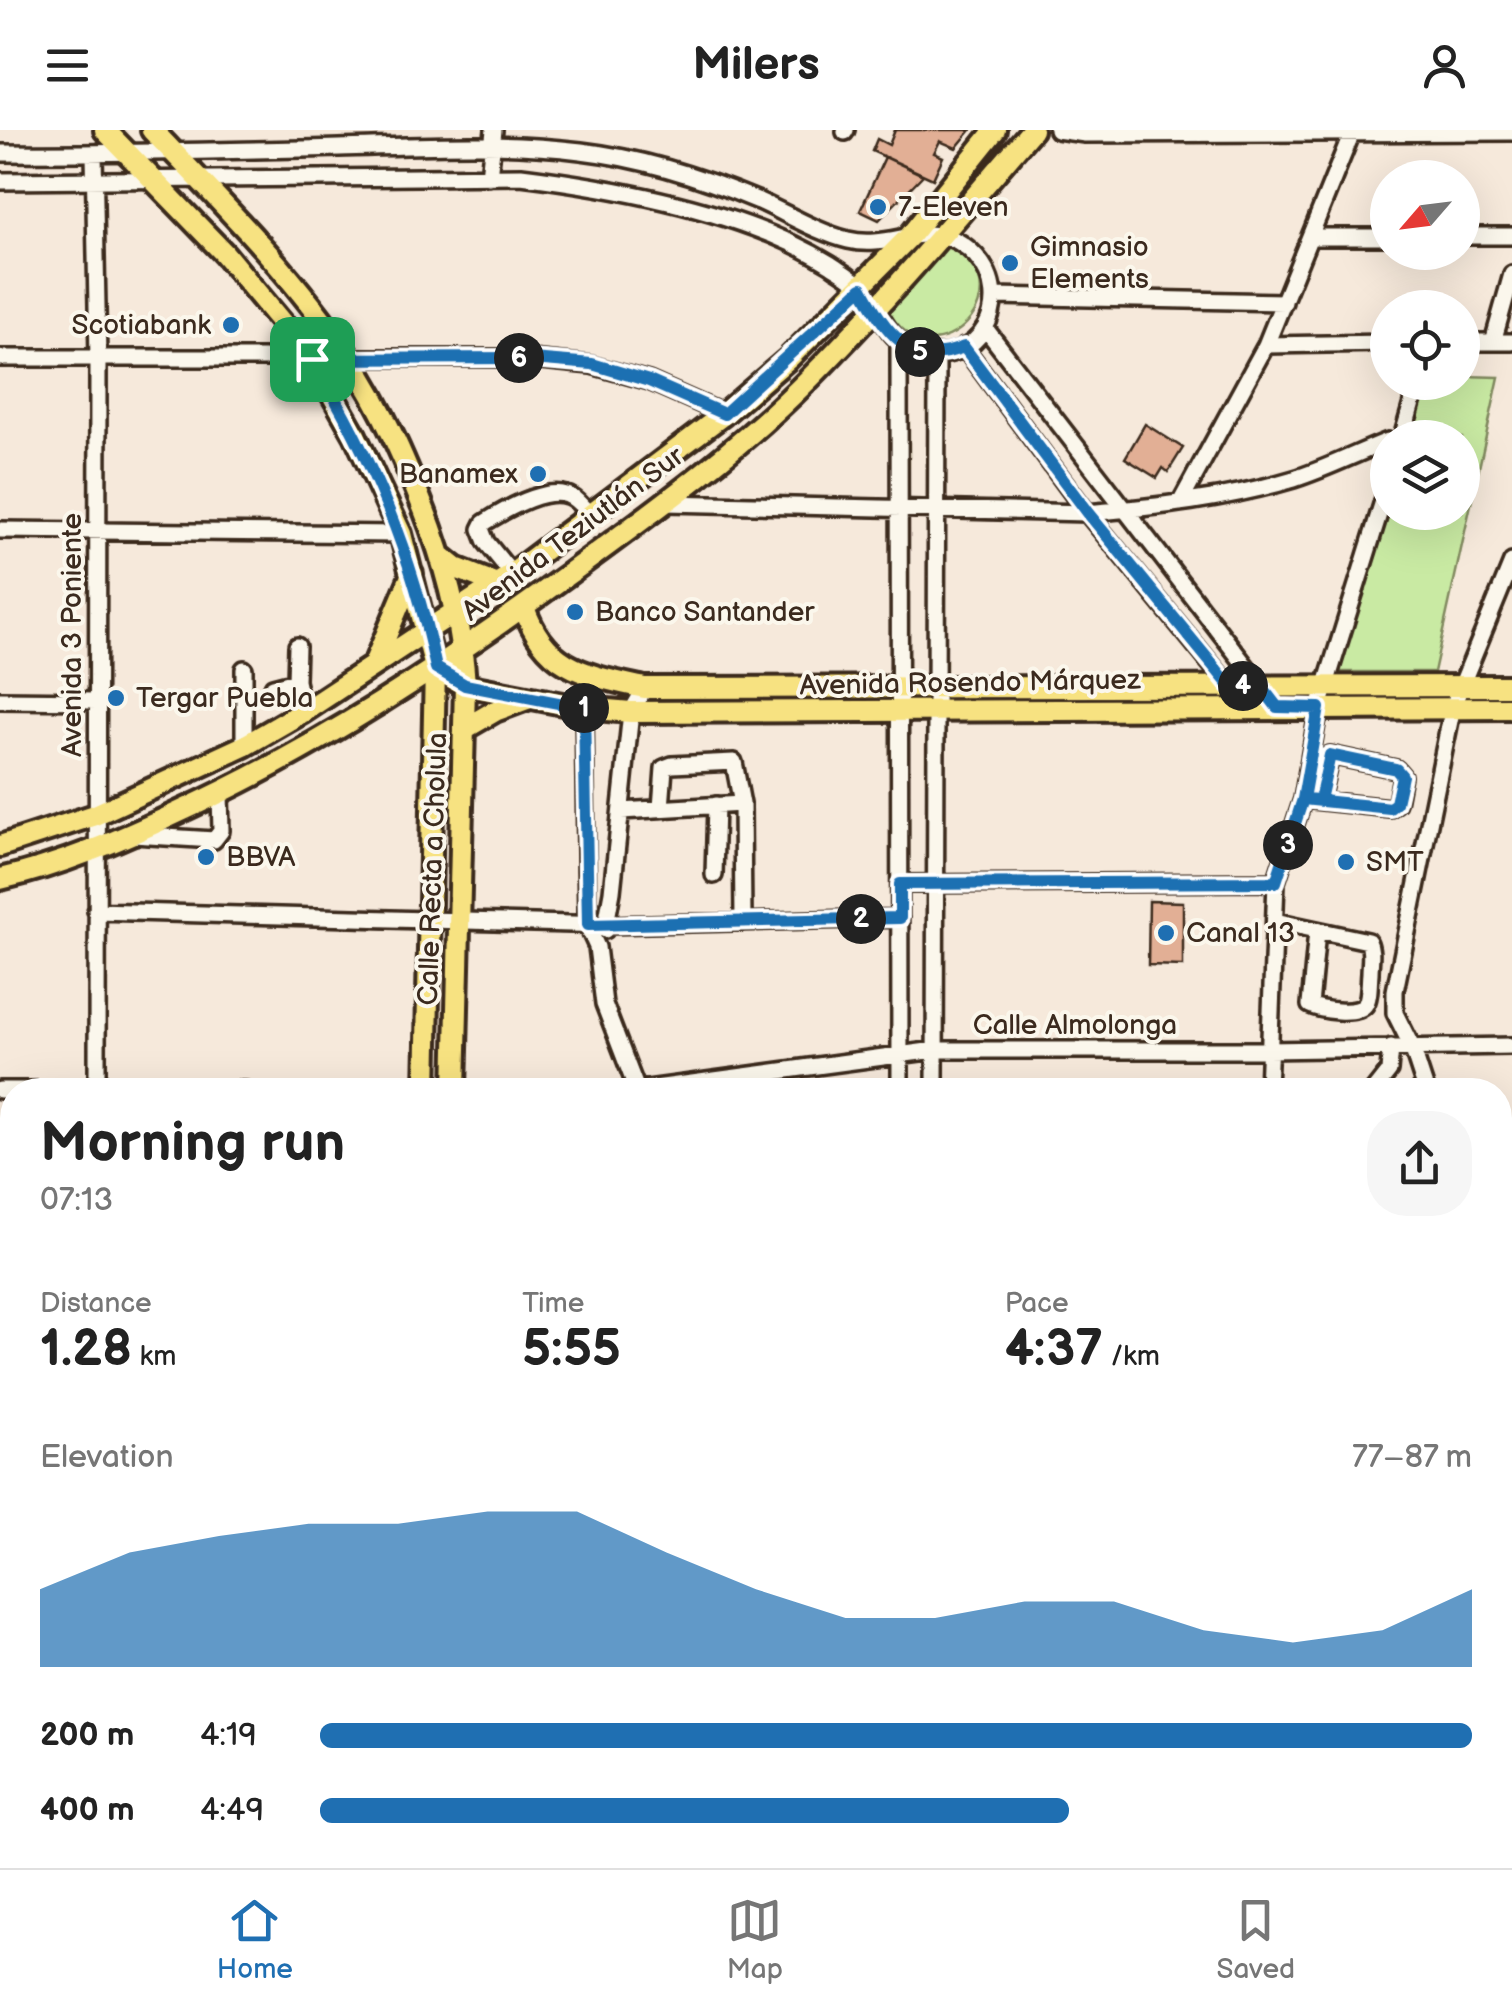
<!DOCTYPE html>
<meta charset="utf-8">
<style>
body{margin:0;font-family:"Balsamiq Sans",sans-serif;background:#f6f6f6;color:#222;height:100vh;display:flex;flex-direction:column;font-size:38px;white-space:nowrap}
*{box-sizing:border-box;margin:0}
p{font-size:32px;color:#767676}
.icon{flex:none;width:55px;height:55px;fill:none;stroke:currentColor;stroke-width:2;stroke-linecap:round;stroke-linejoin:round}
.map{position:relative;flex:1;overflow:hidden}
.drawer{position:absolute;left:0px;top:948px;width:1512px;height:792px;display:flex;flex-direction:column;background:#fff;border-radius:40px 40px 0 0;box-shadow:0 10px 40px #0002}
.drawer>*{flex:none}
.needle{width:65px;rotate:242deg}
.tools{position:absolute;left:1370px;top:30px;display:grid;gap:20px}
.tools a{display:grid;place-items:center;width:110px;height:110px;border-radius:50%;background:#fff;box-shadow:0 10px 40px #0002;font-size:50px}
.pin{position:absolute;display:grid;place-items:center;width:85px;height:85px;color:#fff;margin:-42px;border-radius:20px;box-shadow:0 5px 15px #0006}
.km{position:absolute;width:50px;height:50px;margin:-25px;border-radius:50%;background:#222;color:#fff;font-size:28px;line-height:50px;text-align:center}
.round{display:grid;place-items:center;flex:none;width:105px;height:105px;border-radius:40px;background:#f6f6f6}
.summary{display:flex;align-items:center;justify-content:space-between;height:170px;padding:0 40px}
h1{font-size:55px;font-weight:700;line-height:75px}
.metrics{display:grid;grid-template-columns:repeat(3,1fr);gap:15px;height:170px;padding:10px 40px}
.metrics div{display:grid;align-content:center}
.metrics b{font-size:50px;font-weight:700}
.metrics small{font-size:28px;font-weight:400}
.metrics p{font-size:28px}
.chart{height:280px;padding:20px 40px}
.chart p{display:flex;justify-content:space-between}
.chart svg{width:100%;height:180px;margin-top:10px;fill:#1f6fb2;opacity:.7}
ul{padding:0 40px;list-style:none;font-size:32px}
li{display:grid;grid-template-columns:160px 120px 1fr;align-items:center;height:75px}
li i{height:25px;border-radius:12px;background:#1f6fb2}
header{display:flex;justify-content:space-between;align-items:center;height:130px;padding:0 40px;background:#fff;font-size:45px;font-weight:700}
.menu{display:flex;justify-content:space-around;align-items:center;height:140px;border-top:2px solid #e0e0e0;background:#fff;font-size:28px;color:#767676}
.menu a{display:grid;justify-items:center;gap:5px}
.menu .selected{color:#1f6fb2}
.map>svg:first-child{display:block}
.green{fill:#c9eaa3;stroke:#828a60;stroke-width:2.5}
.building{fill:#e2af95;stroke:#3b2a1e;stroke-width:2.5}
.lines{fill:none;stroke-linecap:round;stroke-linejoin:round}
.minor-casing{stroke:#3b2a1e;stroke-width:22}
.major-casing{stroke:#3b2a1e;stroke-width:28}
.minor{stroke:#fbf7ec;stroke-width:15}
.major{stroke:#f7e281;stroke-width:20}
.route-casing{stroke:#fff;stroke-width:20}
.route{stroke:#1f6fb2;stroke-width:12}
.poi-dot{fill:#1f6fb2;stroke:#fbf7ec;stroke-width:4}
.labels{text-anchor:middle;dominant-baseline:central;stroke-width:8;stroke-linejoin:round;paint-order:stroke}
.poi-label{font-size:28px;fill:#3b2a1e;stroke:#fbf7ec;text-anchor:start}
.street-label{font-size:28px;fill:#3b2a1e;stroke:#fbf7ec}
</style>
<header><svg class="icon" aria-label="menu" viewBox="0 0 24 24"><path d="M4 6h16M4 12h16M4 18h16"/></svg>Milers<svg class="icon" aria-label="person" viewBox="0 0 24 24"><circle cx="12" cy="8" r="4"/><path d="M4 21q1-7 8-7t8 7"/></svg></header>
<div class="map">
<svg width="1512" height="1738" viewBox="0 0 1512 1738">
<rect width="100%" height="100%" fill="#f6e9db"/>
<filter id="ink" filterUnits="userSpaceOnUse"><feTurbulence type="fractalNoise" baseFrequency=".01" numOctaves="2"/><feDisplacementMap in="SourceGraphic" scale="20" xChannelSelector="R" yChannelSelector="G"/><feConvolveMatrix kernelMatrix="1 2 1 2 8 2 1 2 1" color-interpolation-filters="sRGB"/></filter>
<g filter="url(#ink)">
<path class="green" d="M942,114C1038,153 931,264 887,178Z
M1463,246L1499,247L1434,542H1339L1387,377L1388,382H1462V308L1408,307L1424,253L1462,252Z"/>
<path class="building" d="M895,0H971L956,18L940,11L934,23L943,27L933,49L872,21L877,9L889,15Z
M885,27L923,45L879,90L860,81Z
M1145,294L1183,318L1168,342L1163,338L1157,348L1125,328Z
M1149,771L1183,772V836L1148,835Z"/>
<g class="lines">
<defs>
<path id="minor" d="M1057,0L1085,4L1512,2
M845,2L846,0
M0,23C113,24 226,21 339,18C419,16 500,11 581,21C640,28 704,48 759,71C788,84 817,102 848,110C897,122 934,81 976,126C1017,172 978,239 920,222C886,212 882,182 862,158C855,149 840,141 830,134C746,82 618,58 521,46L0,51
M94,24L98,228L97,960
M489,47L494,0
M1462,106H1512
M1312,107H1388
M996,166L1284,172
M985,198L1266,562
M1462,212H1512
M1493,212L1512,144
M899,213L900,960
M1266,215L1388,213
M964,217L1087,383L1246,577
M0,228H520L591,235L649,251L724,284
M1402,308L1418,252
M666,373L1087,383C1157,377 1227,369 1294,349C1326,339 1357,323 1388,311
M1180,373L1266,215L1353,0
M0,400L401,404
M512,444L486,412L481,399L484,393C503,381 543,357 567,365C577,368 584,379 591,386
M296,551L297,516
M273,557L296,551L303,582
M0,570L97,571
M584,578L587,795L597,817L604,874L637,960
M244,616V539
M1303,669L1390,678L1397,673L1402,646L1396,639L1330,625L1320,670
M661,678L664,638L672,635L734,632L742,674L743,792
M621,681L742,674
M133,705L214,710L221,701L220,664
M714,745L716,675
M900,754L1276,752
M96,781L608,795L900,788
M1275,791L1368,811C1373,821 1370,832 1370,843C1369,852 1370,868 1365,875C1356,886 1320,880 1310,875L1317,801
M605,800L612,762L631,582L645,558
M0,960H245
M640,960L935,920H1268L1512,916
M935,960L937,224
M1268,960L1276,752L1303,669L1319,577L1388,355
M1374,960L1389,941L1391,917
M1426,960L1412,917L1395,883V861L1453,576L1512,432
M0,1126H12
M0,1196H12
M1500,1310L1512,1312
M1500,1554L1512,1555
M0,1586L12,1595
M0,1679L12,1680
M599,1728L696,1738
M93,1738V1728
M942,1738V1728
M1261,1738L1262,1728
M1381,1738L1382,1728"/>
<path id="major" d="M105,0L224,123L312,229L355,305L401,404L435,538L426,960
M152,0C221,72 293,144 348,226C384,279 409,339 431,398C449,449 462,501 465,555L455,960
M441,426L456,438L497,454
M524,477C545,540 586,545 645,558L1512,556
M375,532L412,444
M435,538L465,555L584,578L631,582L1512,578
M464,599L495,581L530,568
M0,716L95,685L244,616L303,582L512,444L724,284L788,229L909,107L995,0
M0,749C62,735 120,710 177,683C318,619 445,534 570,443C653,382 738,321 810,248C888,169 960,84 1032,0
M528,1728L533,1738
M578,1728L583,1738"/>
</defs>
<use href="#minor" class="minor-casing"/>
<use href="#major" class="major-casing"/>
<use href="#minor" class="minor"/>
<use href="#major" class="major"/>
</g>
</g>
<g class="lines" filter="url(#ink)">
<defs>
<path id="route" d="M312,229C373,330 412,423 436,538L465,555L584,578L588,795L900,788V754L1276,752L1303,669L1390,678L1396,673L1402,646L1396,639L1330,625L1320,670L1303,669L1319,578L1277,577L1261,556H1230L1088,383L964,217C910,239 885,201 862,158L724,284L649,251L592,234L520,228L312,229"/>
</defs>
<use href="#route" class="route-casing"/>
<use href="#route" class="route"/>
</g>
<g class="poi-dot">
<circle cx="878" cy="77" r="10"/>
<circle cx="1010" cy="133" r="10"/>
<circle cx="231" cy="195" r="10"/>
<circle cx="538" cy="344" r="10"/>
<circle cx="575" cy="482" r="10"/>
<circle cx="116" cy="568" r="10"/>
<circle cx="206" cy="727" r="10"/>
<circle cx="1346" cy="732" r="10"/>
<circle cx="1166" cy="803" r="10"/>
</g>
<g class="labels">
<g class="poi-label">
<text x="898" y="77">7-Eleven</text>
<text x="1030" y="117">Gimnasio<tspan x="1030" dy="32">Elements</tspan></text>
<text x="211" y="195" text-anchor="end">Scotiabank</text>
<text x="518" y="344" text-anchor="end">Banamex</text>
<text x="595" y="482">Banco Santander</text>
<text x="136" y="568">Tergar Puebla</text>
<text x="226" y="727">BBVA</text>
<text x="1366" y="732">SMT</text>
<text x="1186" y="803">Canal 13</text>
</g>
<g class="street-label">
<text transform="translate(573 404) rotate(-37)">Avenida Teziutlán Sur</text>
<text transform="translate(72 505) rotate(-90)">Avenida 3 Poniente</text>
<text transform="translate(970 553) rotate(-1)">Avenida Rosendo Márquez</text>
<text transform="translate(433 739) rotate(-88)">Calle Recta a Cholula</text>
<text x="1075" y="895">Calle Almolonga</text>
</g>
</g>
</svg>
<div class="tools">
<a><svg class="needle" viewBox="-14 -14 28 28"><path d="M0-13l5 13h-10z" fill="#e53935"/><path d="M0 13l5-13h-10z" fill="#767676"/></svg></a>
<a><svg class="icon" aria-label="locate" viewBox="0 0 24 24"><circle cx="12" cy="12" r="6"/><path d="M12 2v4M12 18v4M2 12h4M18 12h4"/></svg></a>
<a><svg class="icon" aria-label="layers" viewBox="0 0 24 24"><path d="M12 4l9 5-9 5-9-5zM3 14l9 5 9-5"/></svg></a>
</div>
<div class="pin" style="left:312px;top:229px;background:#1e9e55"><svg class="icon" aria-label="arrive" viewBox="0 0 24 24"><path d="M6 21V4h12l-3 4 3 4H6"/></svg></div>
<b class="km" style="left:584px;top:578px">1</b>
<b class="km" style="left:861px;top:789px">2</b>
<b class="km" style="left:1288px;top:715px">3</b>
<b class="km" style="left:1243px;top:556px">4</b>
<b class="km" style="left:920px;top:222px">5</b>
<b class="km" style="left:519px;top:228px">6</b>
<section class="drawer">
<div class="summary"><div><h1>Morning run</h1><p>07:13</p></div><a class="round"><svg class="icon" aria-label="share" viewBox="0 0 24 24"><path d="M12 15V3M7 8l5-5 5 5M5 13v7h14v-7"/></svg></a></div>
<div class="metrics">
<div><p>Distance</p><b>1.28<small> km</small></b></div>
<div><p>Time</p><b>5:55</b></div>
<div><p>Pace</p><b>4:37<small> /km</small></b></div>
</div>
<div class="chart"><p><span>Elevation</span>77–87 m</p>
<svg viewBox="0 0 160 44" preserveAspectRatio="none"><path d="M0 44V25L10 16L20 12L30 9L40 9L50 6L60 6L70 16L80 25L90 32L100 32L110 28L120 28L130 35L140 38L150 35L160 25V44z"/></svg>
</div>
<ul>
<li><b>200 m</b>4:19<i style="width:100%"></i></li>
<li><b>400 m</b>4:49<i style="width:65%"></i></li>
</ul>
</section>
</div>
<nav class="menu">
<a class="selected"><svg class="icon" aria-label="home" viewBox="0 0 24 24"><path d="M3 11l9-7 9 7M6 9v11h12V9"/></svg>Home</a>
<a><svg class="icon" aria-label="map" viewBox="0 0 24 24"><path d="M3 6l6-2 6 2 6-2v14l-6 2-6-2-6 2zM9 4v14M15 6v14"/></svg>Map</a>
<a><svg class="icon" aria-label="saved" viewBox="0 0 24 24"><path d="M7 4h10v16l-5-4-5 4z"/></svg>Saved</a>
</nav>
